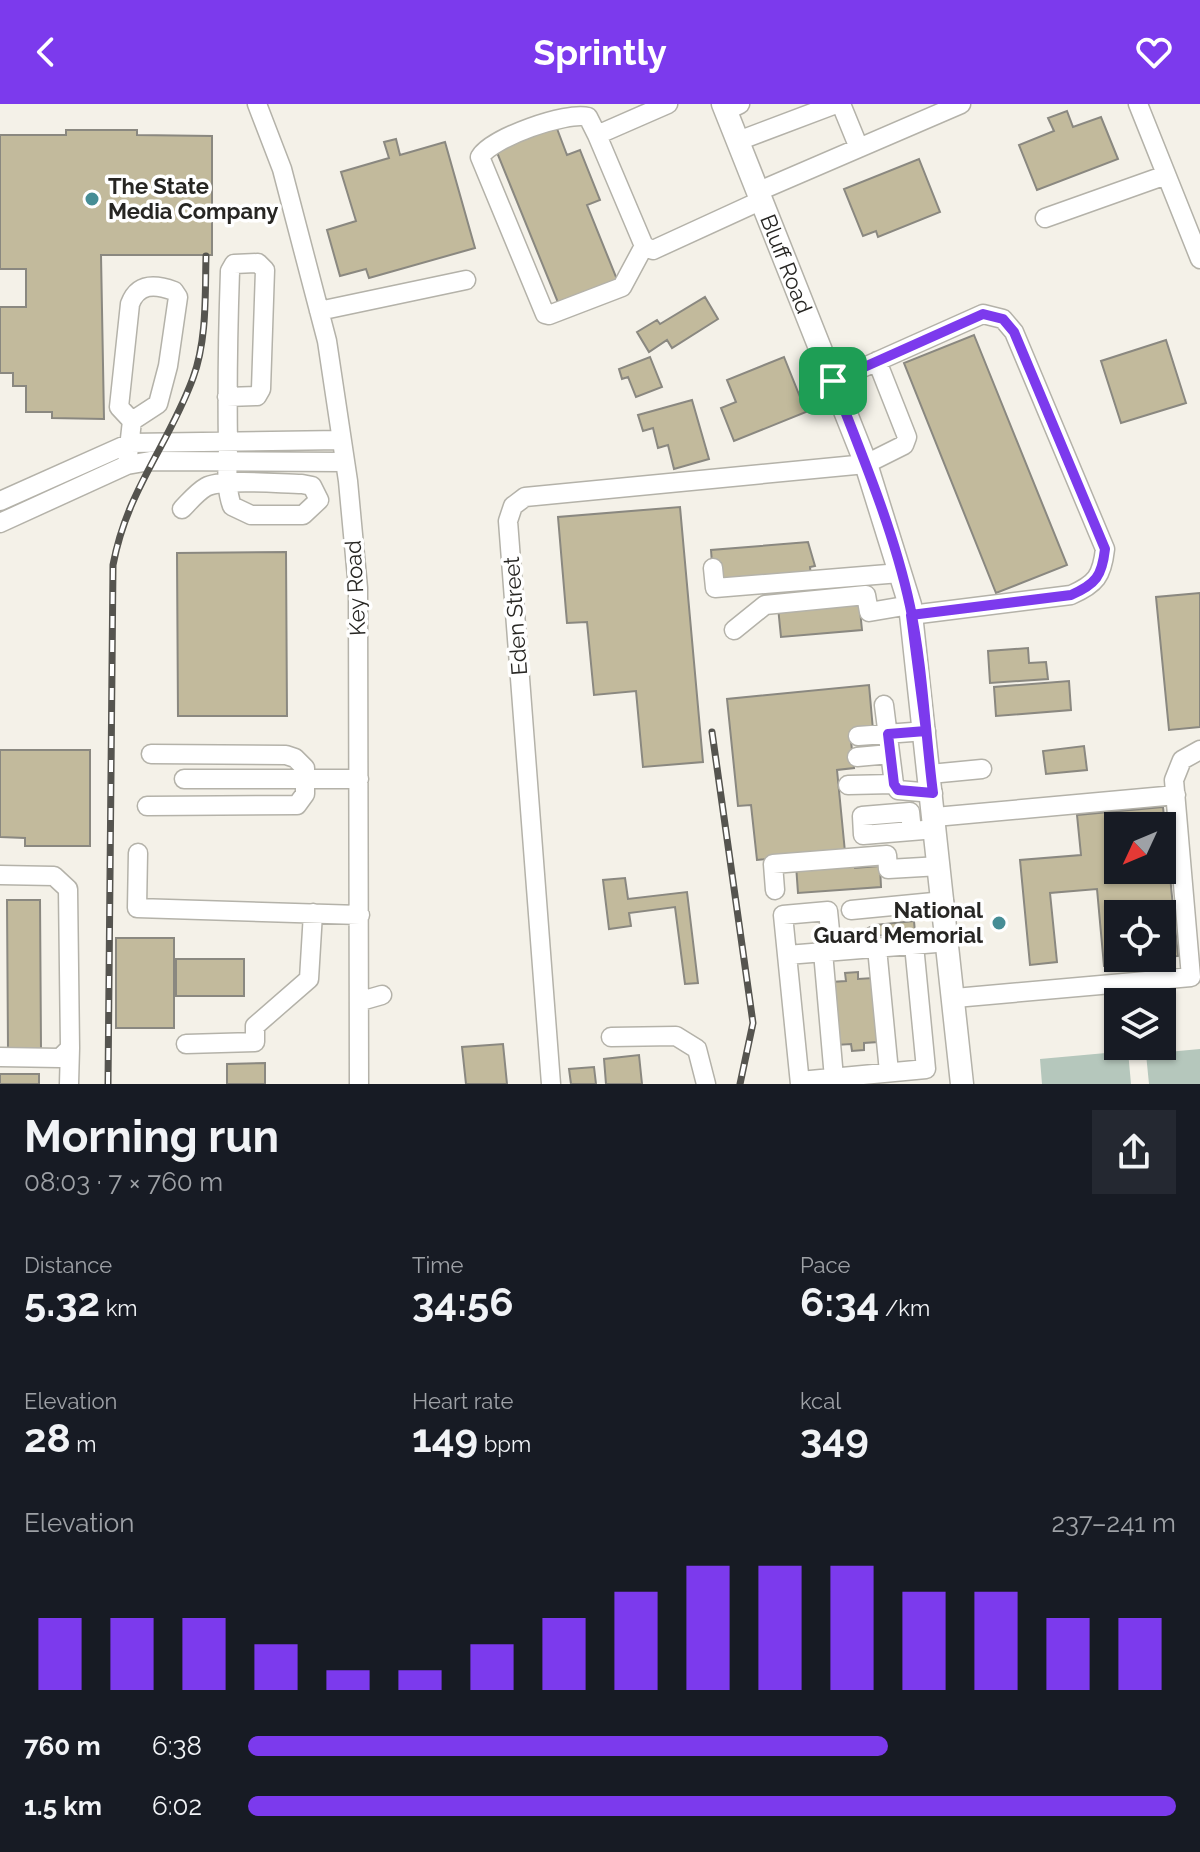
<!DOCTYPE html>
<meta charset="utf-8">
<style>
body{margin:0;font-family:Raleway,sans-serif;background:#242831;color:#f1f3f6;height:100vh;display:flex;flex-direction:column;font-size:30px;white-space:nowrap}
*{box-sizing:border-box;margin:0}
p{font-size:26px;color:#9ea1a6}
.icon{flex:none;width:44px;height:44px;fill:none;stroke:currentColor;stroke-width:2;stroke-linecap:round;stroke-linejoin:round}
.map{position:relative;height:980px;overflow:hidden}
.side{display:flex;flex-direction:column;background:#171b24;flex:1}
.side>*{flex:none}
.needle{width:52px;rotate:226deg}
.buttons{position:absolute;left:1104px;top:708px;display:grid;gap:16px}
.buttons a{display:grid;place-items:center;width:72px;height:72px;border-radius:0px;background:#171b24;box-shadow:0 2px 6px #0004;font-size:40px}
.pin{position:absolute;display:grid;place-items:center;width:68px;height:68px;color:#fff;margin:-34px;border-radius:16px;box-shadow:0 4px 12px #0006}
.round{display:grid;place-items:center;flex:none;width:84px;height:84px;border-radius:0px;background:#242831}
.headline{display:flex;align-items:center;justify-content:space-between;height:136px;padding:0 24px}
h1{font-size:44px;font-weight:700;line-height:60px}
.metrics{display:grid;grid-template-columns:repeat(3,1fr);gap:12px;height:136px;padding:8px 24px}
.metrics div{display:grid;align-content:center}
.metrics b{font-size:40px;font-weight:700}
.metrics small{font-size:22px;font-weight:400}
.metrics p{font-size:22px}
.chart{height:224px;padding:16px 24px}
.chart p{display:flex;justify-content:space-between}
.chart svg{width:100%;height:144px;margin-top:8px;stroke:#7c3aed;stroke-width:6}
ul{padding:0 24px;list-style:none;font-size:26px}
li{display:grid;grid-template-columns:128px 96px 1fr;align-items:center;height:60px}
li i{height:20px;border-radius:10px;background:#7c3aed}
header{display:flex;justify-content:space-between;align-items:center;height:104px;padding:0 24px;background:#7c3aed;color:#fff;font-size:36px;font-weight:700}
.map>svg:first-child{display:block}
.green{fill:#b5c7bc}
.building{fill:#c2ba9c;stroke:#8a8880;stroke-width:2;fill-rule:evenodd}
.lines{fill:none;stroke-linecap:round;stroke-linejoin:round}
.minor-casing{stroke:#b4b2a9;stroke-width:21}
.major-casing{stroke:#b4b2a9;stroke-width:25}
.minor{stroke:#fff;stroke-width:18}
.major{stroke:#fff;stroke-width:22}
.rail-casing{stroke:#55544f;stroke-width:7}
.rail{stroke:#fff;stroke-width:4;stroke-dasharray:12;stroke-linecap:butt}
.route-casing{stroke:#fff;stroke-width:16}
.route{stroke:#7c3aed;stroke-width:10}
.poi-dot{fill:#468d95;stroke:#fff;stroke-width:3}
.labels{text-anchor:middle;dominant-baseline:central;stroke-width:7;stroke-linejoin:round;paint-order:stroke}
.poi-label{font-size:22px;font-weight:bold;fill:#272623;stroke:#fff;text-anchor:start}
.street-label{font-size:22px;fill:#272623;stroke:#fff}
</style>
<header><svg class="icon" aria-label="back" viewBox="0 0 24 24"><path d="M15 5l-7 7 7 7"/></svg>Sprintly<svg class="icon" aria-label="heart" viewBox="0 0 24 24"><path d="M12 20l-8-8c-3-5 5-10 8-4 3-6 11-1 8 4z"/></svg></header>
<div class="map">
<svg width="1200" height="980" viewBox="0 0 1200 980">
<rect width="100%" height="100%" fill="#f4f1e8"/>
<path class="green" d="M1200,945V980H1149L1146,950Z
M1128,947L1131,980H1042L1040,955Z"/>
<path class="building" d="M1067,7L1073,23L1101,13L1118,55L1037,86L1019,41L1054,27L1048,14Z
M556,22L567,51L580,46L600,96L587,101L618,178L559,201L496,46Z
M66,26H137V31L212,32V151H101L104,315L52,314V308H26V282H13V269H0V203H26V165H0V31H66Z
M396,35L400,51L445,38L475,144L369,174L366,165L340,172L327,126L356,117L341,68L389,54L384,38Z
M919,55L940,108L878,133L876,127L863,132L844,85Z
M705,193L718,215L672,244L667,236L649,248L637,228L657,216L660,220Z
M974,231L1067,461L996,489L904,259Z
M1166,236L1186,299L1121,319L1101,257Z
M650,253L662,283L636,293L628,273L622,275L619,265Z
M784,253L806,308L734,337L721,304L736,298L727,276Z
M692,296L709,355L674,365L668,341L658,344L653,324L643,327L638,311Z
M680,403L703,658L643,663L636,587L594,591L587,518L567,519L558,413Z
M808,438L815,462L810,463L811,472L723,480L721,459H712L711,446Z
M286,448L287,612H178L177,449Z
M1200,489V623L1169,626L1156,493Z
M859,496L862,526L781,533L778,503Z
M1028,544L1029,559L1046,558L1048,575L990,579L988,547Z
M1069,577L1071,606L996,612L994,583Z
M869,581L873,626L850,628L854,664L837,666L845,748L757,756L751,701L738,702L727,595Z
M1084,642L1087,666L1046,670L1043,647Z
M0,646H90V742H25V734L0,733Z
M1163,703L1178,852L1162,854V810H1118V854H1125V860L1104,862L1097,785L1050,789L1057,858L1030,861L1020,756L1081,751L1077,711ZM1118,722H1162V766H1118Z
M854,756L855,764L880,762L881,783L798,789L796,761Z
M625,774L628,795L687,788L698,879L685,880L675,803L629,809L631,822L609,825L603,776Z
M7,796H40L41,945H8Z
M914,817L915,828L875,832V828H869L868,824L875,821Z
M116,834H174V924H116Z
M176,855H244V892H176Z
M858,868V875L873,874L878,938L864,939V946L852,947L851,940L836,941L831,878L846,877L845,869Z
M503,940L507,980H466L462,943Z
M639,951L642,980H606L604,955Z
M265,959V980H227V960Z
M594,963L596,980H571L569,965Z
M0,970H39V980H0Z"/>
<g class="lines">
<defs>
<path id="minor" d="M257,0L282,65L327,237L348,377L358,484L359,980
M668,0L597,31L644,142L653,146L762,96
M841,0L859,44
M1138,0L1200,155
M726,7L740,0
M597,31L588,13C567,7 491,34 480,53L545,210L549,211L622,183L644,142
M738,37L836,0
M759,87L961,0
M1045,114L1166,71
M319,207L466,176
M833,277L983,210L1003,215L1014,228L1105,445C1102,472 1096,480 1071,491L911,511
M127,361L132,317L119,303L130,200C138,179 155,180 174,187L178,193L168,262L158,300L132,317
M0,397L130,339L341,336
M182,405C189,398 197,388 206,383C223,374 281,380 302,380L312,382L319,396L303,411H251L232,402C225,383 228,361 228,341C227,283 228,225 230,167L234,160L258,159L265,166L261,285L257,292L227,293
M0,419L127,361L150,357L344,358
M713,464L715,484L900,469
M734,526L765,501L866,491L869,508L910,501
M884,601L894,680
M858,632L926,627
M857,653L890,650
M930,670L982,665
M184,675H359
M848,681L894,680L898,686L933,689
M147,702L297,701L305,690V664L295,654L286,651L151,650
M935,713L1176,691
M912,727L910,708L862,712L863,731L936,725
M138,749L137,804L360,811
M0,771L54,772L68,785L70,944L60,954L0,953
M775,786L773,760L887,751L888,765L940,762
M851,806L944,797
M877,844L889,968
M823,848L834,974
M787,851L783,811L828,807L832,847
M955,894L1191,873L1174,676L1182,656L1200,646
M361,897L382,891
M611,933L676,932L697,945L706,980
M186,940L255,938V922L309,875L313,809
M800,977L926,965L914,841
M69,980L70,944
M551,980L508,417L513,402L525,393L866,360L904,341L907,333L877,257
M800,980L787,851L949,838"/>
<g id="major">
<path id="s1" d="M723,0L866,360L910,501L962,980"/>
</g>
</defs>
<use href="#minor" class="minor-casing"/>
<use href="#major" class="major-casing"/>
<use href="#minor" class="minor"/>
<use href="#major" class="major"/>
<defs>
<path id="rail" d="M712,628L753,919L740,980
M108,980L113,461C127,386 168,342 193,274C207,236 205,192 206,152"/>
</defs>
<use href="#rail" class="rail-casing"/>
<use href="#rail" class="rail"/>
</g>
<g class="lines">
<defs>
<path id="route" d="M833,277C861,348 894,427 910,502C923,563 925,627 933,689L898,686L894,680L888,630L926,627L911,511L1071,491C1096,480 1102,472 1105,445L1014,228L1003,215L983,210L833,277"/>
</defs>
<use href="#route" class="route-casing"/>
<use href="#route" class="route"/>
</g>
<g class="poi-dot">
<circle cx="92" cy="95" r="8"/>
<circle cx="999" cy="819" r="8"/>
</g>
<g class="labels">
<g class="poi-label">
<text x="108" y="82">The State<tspan x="108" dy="25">Media Company</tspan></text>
<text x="983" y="806" text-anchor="end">National<tspan x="983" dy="25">Guard Memorial</tspan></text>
</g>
<g class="street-label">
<text stroke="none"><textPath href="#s1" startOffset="172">Bluff Road</textPath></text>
<text transform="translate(355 484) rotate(-93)">Key Road</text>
<text transform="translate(515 512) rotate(-94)">Eden Street</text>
</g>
</g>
</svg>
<div class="buttons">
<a><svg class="needle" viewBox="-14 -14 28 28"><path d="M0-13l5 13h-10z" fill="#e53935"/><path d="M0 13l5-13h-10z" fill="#9ea1a6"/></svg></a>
<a><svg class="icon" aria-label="locate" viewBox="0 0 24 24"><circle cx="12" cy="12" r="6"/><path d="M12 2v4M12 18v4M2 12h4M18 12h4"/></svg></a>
<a><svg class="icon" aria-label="layers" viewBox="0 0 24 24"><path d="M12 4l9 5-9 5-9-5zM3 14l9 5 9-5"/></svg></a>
</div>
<div class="pin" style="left:833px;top:277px;background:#1e9e55"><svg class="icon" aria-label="arrive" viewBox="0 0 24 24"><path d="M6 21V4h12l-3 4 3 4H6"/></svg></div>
</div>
<section class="side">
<div class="headline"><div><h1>Morning run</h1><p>08:03 · 7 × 760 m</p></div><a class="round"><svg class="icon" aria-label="share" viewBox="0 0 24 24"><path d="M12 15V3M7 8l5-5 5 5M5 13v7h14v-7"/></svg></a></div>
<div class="metrics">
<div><p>Distance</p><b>5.32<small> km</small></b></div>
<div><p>Time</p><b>34:56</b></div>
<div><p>Pace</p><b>6:34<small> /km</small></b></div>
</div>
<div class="metrics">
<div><p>Elevation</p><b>28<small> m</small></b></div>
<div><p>Heart rate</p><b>149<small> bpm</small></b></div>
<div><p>kcal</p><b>349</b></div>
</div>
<div class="chart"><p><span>Elevation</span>237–241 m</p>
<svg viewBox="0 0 160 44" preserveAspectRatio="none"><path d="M5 44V22M15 44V22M25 44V22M35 44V30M45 44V38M55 44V38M65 44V30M75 44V22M85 44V14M95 44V6M105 44V6M115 44V6M125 44V14M135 44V14M145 44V22M155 44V22"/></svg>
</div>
<ul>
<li><b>760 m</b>6:38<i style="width:69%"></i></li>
<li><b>1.5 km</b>6:02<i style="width:100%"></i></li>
</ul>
</section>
